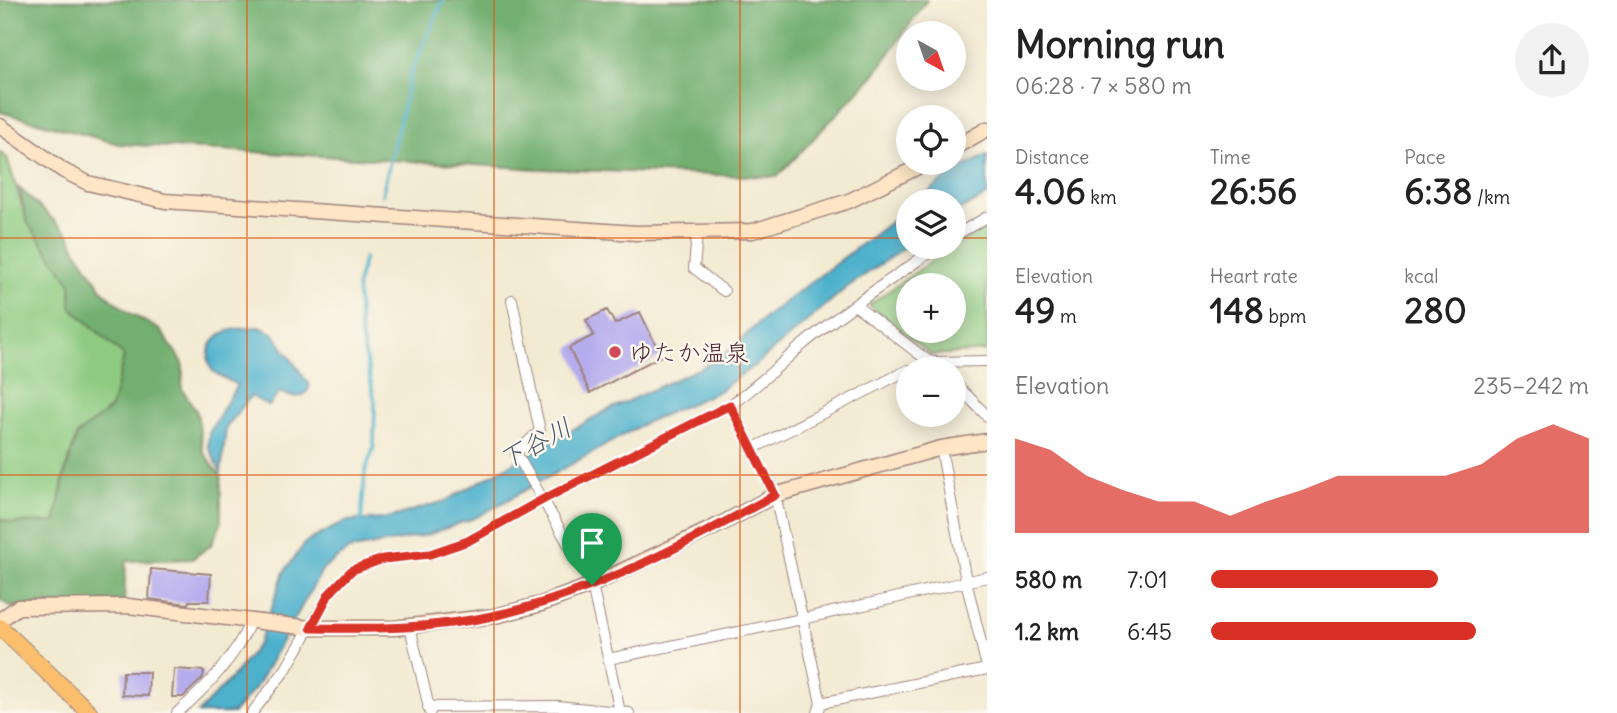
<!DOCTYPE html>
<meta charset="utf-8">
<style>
body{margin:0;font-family:Delius,"Klee One",sans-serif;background:#f2f2f2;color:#222;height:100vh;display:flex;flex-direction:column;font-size:26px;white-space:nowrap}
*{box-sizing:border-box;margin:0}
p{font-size:23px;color:#767676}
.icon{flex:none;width:38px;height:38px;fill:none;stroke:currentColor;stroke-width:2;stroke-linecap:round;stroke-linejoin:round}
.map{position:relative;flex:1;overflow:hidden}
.sheet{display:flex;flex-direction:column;background:#fff;width:630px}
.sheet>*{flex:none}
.needle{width:46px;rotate:140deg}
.tools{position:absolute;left:896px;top:21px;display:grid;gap:14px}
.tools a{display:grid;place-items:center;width:70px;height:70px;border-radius:50%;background:#fff;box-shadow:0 4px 18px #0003;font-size:35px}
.pin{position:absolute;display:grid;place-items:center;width:60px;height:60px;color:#fff;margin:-72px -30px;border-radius:50% 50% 50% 0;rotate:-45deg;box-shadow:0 0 7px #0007}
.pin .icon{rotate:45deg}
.round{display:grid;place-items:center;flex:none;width:74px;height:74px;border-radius:37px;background:#f2f2f2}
.headline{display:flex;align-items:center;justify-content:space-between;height:119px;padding:0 28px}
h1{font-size:38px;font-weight:700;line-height:52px}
.figures{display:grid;grid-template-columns:repeat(3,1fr);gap:10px;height:119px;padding:7px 28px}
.figures div{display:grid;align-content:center}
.figures b{font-size:35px;font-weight:700}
.figures small{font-size:19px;font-weight:400}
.figures p{font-size:19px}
.chart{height:196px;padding:14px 28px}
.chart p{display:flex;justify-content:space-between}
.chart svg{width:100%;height:126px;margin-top:7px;fill:#d93025;opacity:.7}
ul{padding:0 28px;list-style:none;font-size:23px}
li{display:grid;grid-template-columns:112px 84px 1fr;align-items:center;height:52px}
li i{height:18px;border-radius:9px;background:#d93025}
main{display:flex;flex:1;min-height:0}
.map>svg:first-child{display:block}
.green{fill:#8ecb81;stroke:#6c7556;stroke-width:2;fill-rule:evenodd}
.forest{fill:#72af6f;stroke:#5e674d;stroke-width:2}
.water{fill:#4db1cc;stroke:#4c687c;stroke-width:2}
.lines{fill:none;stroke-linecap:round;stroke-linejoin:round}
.stream{stroke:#4db1cc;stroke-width:3.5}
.building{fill:#b5acee}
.street-casing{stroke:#9e847e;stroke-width:12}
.secondary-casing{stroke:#9e847e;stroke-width:17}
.primary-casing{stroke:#9e847e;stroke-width:18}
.street{stroke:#fff;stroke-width:10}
.secondary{stroke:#fde5c5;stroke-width:14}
.primary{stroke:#fabe6d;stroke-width:16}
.route-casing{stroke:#fff;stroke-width:14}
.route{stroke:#d93025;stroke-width:9}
.grid{fill:none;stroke:#e0560e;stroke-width:2;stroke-opacity:0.55}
.poi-dot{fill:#d1495b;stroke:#fbf7ec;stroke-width:2.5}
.labels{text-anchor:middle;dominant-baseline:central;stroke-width:5;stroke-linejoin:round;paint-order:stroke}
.poi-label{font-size:24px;fill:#4a1f2b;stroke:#fbf7ec;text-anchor:start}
.water-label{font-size:26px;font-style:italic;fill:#4b596b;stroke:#fbf7ec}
</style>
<main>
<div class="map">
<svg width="987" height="713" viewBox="0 0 987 713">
<rect width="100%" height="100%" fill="#fbf7ec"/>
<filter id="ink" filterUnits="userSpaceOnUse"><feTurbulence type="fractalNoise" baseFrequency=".0143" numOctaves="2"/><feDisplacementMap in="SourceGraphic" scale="14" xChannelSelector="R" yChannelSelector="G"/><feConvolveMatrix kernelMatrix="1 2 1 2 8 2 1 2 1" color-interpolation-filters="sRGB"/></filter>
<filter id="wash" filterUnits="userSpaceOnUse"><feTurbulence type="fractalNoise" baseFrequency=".00686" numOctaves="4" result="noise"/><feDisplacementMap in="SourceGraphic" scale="28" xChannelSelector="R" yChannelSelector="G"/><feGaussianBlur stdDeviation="1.57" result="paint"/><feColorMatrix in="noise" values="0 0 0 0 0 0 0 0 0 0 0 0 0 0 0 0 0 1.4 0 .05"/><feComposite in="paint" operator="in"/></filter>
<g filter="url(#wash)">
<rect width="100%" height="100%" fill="#f3ead2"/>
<path class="green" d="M0,152L7,158L26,218L71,284V307L125,356L111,408L77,435L64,474L55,522L11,523L0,519Z
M987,226V351L931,355L869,305L940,255ZM908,285H954V331H908Z"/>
<path class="forest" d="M0,0H927L874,75L777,177L540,169L119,144L0,112Z
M19,188L69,234L78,253L104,292L128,312L160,330L183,363L182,389L197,412L203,451L221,477V524L211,545L192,559L126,561L124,601L10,607L0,599V519L11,523L55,522L65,474L77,435L111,408L124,356L71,307V284L27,222Z"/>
<path class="water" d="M987,155V196L954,213V201H917L955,171Z
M908,209V245L846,288L758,363L717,392L647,422L477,517L427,535L348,550L323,569L256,687L233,713H198L235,674L259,643L284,572L306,542L346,521L385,519L445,501L606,411L720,359L765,317Z
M259,327L273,333L310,386C304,401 292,398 280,392L269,406L251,396L226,428L221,473L208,446L209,433L237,385C231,381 218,376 213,371C208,366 208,357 209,351C215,328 240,328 259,327Z"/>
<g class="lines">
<path class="stream" d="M382,195L411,73L443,0
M361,522L365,472L374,447L375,402L360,331L357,285L364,258"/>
</g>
<g id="blocks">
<path class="building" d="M607,310L615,324L640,312L661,356L590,393L569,348L594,335L586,320Z
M151,569L211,574L209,601H189L188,604L149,599Z
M174,669L204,671L203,678L183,697H172Z
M123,672H149L148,696L122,695Z"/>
</g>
</g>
<g filter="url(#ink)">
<use href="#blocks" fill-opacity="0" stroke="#9e847e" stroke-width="2"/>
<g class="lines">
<defs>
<path id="street" d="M697,234L694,268L724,291
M954,236L987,217
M512,300L540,431L516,453L592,585L620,712
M855,305L927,360L934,362L987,361
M954,382L987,416
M730,405L775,495L821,703L818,713
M941,448L966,581L987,667
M752,449L908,370
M410,627L430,712
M608,659L802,619L987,577
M821,703L987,669
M428,707L557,706L629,713
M177,713C205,689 236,656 250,622
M252,713L286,669L329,594L352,570L383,559L430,554L468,541L544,499L730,405C756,388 777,367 801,346C844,310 892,279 937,247"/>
<path id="secondary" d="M0,126L64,171L88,183L165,201L636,233L753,231L849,201L926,163
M954,148L987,129
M0,620L18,607L128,606L311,628H393L495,616L541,604L592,585L721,524L775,495L941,448L987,441"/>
<path id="primary" d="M0,627L90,713"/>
</defs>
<use href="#street" class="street-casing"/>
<use href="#secondary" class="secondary-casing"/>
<use href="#primary" class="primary-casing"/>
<use href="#street" class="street"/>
<use href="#secondary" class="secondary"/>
<use href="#primary" class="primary"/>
</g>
</g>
<g class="lines" filter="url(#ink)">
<defs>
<path id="route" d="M730,405L775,495C688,543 595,593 497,615C436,629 372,629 311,628L329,594L352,570L383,559L430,554L468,541L544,499Z"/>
</defs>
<use href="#route" class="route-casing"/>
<use href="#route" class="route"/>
</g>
<path class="grid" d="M247,0V713M494,0V713M740,0V713M0,238H908M954,238H987M0,475H987"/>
<circle class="poi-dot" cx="615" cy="352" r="7"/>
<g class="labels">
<g class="poi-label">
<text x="629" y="352">ゆたか温泉</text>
</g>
<g class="water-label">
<text transform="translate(535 443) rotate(-28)">下谷川</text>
</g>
</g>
</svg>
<div class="tools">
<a><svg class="needle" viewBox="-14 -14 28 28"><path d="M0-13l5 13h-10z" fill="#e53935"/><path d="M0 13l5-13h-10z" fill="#767676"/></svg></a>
<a><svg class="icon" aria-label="locate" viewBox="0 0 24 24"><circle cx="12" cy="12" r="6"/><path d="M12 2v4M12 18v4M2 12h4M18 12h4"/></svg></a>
<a><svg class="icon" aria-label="layers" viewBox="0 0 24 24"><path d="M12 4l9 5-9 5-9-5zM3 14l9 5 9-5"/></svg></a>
<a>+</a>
<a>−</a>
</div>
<div class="pin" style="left:592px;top:585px;background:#1e9e55"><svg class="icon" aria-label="arrive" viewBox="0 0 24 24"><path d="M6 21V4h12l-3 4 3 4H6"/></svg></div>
</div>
<section class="sheet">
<div class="headline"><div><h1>Morning run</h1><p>06:28 · 7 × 580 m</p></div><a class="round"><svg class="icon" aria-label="share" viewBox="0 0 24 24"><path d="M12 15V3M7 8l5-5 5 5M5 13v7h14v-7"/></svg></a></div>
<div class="figures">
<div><p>Distance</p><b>4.06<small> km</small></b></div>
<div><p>Time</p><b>26:56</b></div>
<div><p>Pace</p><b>6:38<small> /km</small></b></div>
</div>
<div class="figures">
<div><p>Elevation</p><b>49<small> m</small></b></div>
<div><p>Heart rate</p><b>148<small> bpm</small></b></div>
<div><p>kcal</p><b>280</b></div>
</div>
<div class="chart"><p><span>Elevation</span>235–242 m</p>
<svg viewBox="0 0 160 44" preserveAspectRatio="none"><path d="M0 44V11L10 15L20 24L30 29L40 33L50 33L60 38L70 33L80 29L90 24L100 24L110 24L120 24L130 20L140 11L150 6L160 11V44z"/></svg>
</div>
<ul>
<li><b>580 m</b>7:01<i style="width:60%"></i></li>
<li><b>1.2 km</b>6:45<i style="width:70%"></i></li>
</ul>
</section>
</main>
